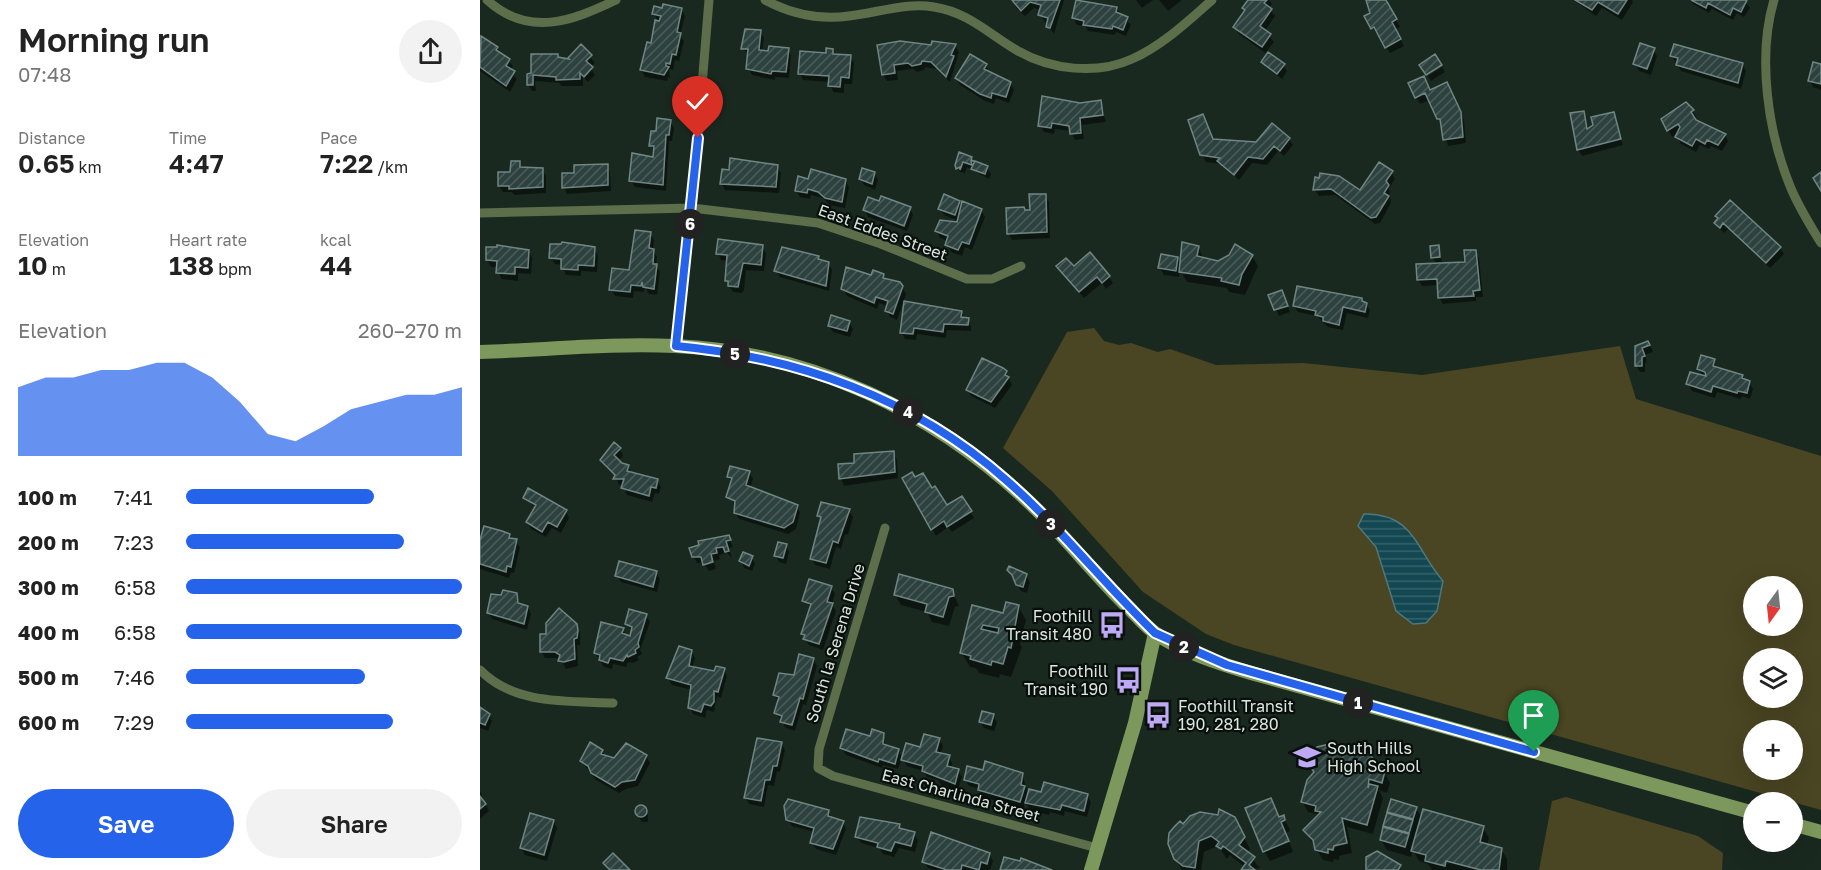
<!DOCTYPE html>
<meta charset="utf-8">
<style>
body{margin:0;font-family:"Golos Text",sans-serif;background:#f2f2f2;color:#222;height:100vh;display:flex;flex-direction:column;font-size:22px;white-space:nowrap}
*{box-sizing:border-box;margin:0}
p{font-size:20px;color:#767676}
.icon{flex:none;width:33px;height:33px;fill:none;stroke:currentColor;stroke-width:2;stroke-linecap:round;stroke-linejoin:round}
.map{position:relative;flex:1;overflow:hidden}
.drawer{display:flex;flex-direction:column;background:#fff;width:480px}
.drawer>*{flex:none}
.needle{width:39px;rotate:195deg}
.controls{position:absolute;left:1263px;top:576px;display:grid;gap:12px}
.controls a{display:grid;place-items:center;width:60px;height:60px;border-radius:50%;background:#fff;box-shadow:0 6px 24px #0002;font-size:30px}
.pin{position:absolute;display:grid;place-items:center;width:51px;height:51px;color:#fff;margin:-62px -26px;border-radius:50% 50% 50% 0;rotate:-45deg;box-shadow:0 0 6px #0007}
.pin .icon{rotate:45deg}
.km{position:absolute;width:30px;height:30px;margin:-15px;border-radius:50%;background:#222;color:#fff;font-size:16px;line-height:30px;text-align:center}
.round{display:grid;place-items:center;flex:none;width:63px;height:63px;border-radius:32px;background:#f2f2f2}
.overview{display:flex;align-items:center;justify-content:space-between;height:102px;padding:0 18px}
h1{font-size:33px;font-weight:600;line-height:45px}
.metrics{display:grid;grid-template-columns:repeat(3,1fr);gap:9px;height:102px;padding:6px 18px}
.metrics div{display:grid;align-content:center}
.metrics b{font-size:26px;font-weight:600}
.metrics small{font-size:16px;font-weight:400}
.metrics p{font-size:16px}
.chart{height:168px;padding:12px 18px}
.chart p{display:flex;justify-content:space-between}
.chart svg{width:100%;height:108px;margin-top:6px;fill:#2563eb;opacity:.7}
.button{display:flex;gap:12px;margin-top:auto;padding:12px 18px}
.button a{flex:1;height:69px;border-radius:36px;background:#2563eb;color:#fff;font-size:24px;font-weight:600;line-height:69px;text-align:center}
.button a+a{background:#f2f2f2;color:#222}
ul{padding:0 18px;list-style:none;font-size:20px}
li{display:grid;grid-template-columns:96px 72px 1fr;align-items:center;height:45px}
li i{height:15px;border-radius:8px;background:#2563eb}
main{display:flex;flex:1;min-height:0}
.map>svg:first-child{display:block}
.grass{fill:#4a4522;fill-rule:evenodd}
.water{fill:url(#water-rules);stroke:#4f777c;stroke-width:1.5}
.shadow{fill:#0007;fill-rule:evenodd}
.building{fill:url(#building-hatch);stroke:#6f8682;stroke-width:1.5;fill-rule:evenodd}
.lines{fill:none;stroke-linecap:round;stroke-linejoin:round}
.street{stroke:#5d6e4a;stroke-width:9}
.secondary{stroke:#7d985c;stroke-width:14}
.route-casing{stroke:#fff;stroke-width:12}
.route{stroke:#2563eb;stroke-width:8}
.labels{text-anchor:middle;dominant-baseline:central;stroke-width:4.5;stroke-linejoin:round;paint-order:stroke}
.street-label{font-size:16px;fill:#dce6df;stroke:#09100c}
.poi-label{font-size:16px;fill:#dce6df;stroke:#09100c;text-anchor:end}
</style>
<main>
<section class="drawer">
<div class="overview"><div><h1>Morning run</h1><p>07:48</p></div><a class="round"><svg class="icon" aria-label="share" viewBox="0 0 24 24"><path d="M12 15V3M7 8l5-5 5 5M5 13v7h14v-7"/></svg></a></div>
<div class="metrics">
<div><p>Distance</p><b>0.65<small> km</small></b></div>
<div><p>Time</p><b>4:47</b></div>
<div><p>Pace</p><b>7:22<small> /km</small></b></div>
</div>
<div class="metrics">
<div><p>Elevation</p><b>10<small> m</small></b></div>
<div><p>Heart rate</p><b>138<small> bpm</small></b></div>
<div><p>kcal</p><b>44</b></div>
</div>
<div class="chart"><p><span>Elevation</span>260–270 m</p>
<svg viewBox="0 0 160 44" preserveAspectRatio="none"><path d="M0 44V16L10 12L20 12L30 9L40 9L50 6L60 6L70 12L80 22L90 35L100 38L110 32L120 25L130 22L140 19L150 19L160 16V44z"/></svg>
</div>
<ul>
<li><b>100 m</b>7:41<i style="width:68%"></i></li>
<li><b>200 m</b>7:23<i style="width:79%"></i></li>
<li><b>300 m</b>6:58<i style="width:100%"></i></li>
<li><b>400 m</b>6:58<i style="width:100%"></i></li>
<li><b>500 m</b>7:46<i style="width:65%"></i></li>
<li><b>600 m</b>7:29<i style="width:75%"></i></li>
</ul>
<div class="button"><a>Save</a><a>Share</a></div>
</section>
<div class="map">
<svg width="1341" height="870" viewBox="0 0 1341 870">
<defs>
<pattern id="water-rules" width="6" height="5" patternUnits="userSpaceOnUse" patternTransform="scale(1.5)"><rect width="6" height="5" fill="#134852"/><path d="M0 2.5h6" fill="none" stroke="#35626a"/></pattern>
<pattern id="building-hatch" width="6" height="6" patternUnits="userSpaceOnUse" patternTransform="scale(1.5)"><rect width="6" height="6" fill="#2d423f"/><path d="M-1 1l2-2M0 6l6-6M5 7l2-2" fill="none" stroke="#4b5d5a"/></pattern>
</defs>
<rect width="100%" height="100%" fill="#1a2920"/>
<path class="grass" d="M614,328L624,341L639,345L651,343L678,352L690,349L736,365L823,363L942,375L1140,346L1156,399L1341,456V810L754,645L726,634L663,592L572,491L523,448L587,332ZM1274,586H1312V626H1274ZM1274,658H1312V698H1274ZM1274,730H1312V770H1274Z
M1086,797L1218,836L1243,853L1242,870H1059L1072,801Z"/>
<path class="water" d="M884,514C934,513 936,550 963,581L957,611L946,623L933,624L916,611L896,547L878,526Z"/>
<path class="shadow" d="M534,0H584L574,34L560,15L561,10L554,8L545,16L536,8Z
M656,0H673L662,8Z
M679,0H702L688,11Z
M771,0H789L792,4L789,8L795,16L785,31L794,42L786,52L803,65L807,71L802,79L787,68L783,62L788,55L759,34L755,27Z
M890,0H908V5L920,27L915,29L924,46L910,53L886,17L892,13Z
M1093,0H1152L1153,2L1142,20L1122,8L1116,16Z
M1210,0H1264L1270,8L1264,17L1257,13L1253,20L1232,9L1229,13L1213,4Z
M636,8L651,25L646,36L636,32L635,35L608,31L605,26L597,25L593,18Z
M201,9L205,16L200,35L204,41L199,61L195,60L193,70L189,69L190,78L188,77L187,81L165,77L161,70L179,23L174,14Z
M280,32L284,38L282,52L308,49L311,56L309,78L295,77V80L272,75L268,68L269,55L262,48Z
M2,38L17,48L33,66L30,70L37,79L30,92L0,71Z
M399,46H475L479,52L470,82L456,69L445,67L444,70L437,72L433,69L417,71L418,80L407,81L403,75Z
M101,47L115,63L110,67L115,75L108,82L103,77V86H81L80,83L55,81L56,91H52L48,85L53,75L77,55L79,59L90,61Z
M1173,49L1177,56L1171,75L1159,71L1155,64Z
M352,50L355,56L370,57L374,63L372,84H364V93L353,92L350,82L323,80L320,74Z
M1192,56L1262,64L1266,71L1261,89L1201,71Z
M506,65L509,72L530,83L534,90L529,103L516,98L514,104L505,101L480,85L476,78Z
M1341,66V90L1333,87L1330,81Z
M962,67L965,72L951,81L948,76Z
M947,84L950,91L971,90L984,120L986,143L968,146L962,125L950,100L940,104L936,97Z
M620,102L626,122L602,125L604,139L595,140L591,131L575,129L574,134L564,132L560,126L600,105Z
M1206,104L1217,117L1214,119L1245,135L1248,141L1242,151L1231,146L1229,149L1220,145L1216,152L1201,144L1197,137L1200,131L1192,137L1183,119Z
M1103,112L1109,130L1133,114L1143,145L1102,156L1098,150Z
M190,121L194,128L192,141H189L186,191L155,187L151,181L174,158L175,152L171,145L177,133Z
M809,139L813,145L804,156L798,151L787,165L772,163L759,180L741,164L726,162L722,155L733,141L777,144Z
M480,154L507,167L511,174L509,179L487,167L485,173L480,172L476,165Z
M39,162L42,169H62L66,176V193L34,195L32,192H23L19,186Z
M127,166L130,172L131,191L87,194L84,187L96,174Z
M297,167L301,173L299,193L245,190L242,184Z
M911,172L915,179L909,188L911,203L900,223L895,224L855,195L839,196L835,190L836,179L880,192ZM858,187V190L837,191V188Z
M394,173L398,180L395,190L384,185L380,178Z
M365,180L369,187L365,208L350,205L343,198L331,195L330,199L320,197L316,190L330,181Z
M565,195L569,202L570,238L532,240L528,233L545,212H551Z
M479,202L482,207L501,210L505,217L492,250L485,247L482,256L471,252L467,245L468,241L460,238L457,231L478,224L479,221L464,215L460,209Z
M430,208L433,215L427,231L388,217L385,210Z
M1239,219L1300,248L1304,254L1290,268L1248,229L1244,233L1240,229L1236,223Z
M170,233L174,240L173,249L177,257L176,266L180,272L177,295L169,294L165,287L164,292L154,291L153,298L135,296L131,290L150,272Z
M282,246L286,253L284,271L266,270L264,290L262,293L253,292L246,281L248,261L241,260L238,253Z
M718,247L724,259L738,262L772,256L778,266L765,295L749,292L747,288L707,282L700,270L699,277L684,275L680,268L697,258L702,265Z
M958,247L963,265L986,263L995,251L999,258L1003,297H996V301L963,304L959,298V285L942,286L938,280L957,265L952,257Z
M8,248L49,251L52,258L51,274L38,273V281L21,279L18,267H11L7,260Z
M114,248L118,255L117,272L101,271V276L86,275L82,265L75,264L71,258Z
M338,257L341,261L348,263L352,270L349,291L300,277L296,271Z
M593,268L629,277L633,283L626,289L622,283L604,298L582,273Z
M403,275L406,280L422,287L426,294L417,320L410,317L406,311L408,306L399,303L397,309L367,296L363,289Z
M801,291L810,312L799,316L790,296Z
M881,299L890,310L888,318L867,313L863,330L848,327L837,316L818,312L814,306Z
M425,303L481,312L491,326V331L467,330L466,338L437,334L436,340L425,339L422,332Z
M369,322L373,329L370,337L353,332L349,326Z
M1168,342L1173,352L1165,355L1167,362L1165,363V372H1160L1156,365V347Z
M1234,361L1237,369L1262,376L1269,382L1273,389L1270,399L1262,396L1261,399L1237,392L1235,398L1212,391L1208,384L1223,377L1219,369Z
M526,372L532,385L515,408L491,396L488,390Z
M140,449L143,456L138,461L148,466L152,474L177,481L181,487L179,494L175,493L172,502L147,495L144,486L139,485L136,477L125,467L121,460Z
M413,453L417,460L418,478L364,486L361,479L360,466L376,464Z
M269,472L273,479L270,488L317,506L320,513L316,529L308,534L259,519L255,513L256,505L248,497L252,483L248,477Z
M424,478L435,479L452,490L467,507L481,498L494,518L472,532L468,527L456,536Z
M45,498L86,511L89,518L81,533L72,528L66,537L51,529L47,522L56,508Z
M369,511L373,517L368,535L365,534L361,549L356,547L350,569L335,565L331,558L342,521L339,516Z
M29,535L40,547L34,573L31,572L29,578L0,569V541Z
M248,536L253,547L249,548L252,558L247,553L239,555L240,559L234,561L236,569L229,571L224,563H217L213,556L221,547Z
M306,545L309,552L306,564L299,562L296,556Z
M272,557L275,564L272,571L264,568L261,561Z
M529,570L546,575L550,582L547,593L541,591Z
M176,573L180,579L177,592L141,582L137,576Z
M351,587L355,594L352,604L356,611L343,650L329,645L322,634L331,608L324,600Z
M472,591L479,606L475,607L469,626L452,622L447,612L421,605L415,595Z
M36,594L40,605L48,607L51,614L47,630L12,619L8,613Z
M538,606L546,620L540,644L542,647L531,677L520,674L519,678L499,673L496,668L490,667L481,652L493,607L524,615Z
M166,616L170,622L160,650L162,654L157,657L159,660L153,663L148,662L146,667L133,664L132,669L124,667L115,653L143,629L147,636L151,637L153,632L146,624Z
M95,625L100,632V645H97L98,666L86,669L80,658H65L61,651Z
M211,651L215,658L212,669L235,672L244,669L247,676L241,698L237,696L234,712L227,710L225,718L213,714L210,708L212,690L192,685L188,678Z
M333,659L337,666L326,705L323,704L315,731L306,728L296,713L299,703L294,695Z
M0,710L9,715L12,721L8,731L0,728Z
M513,716L517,722L514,731L504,728L500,722Z
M403,734L406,747L418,750L423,759L459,739L463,746L460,755L469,757L472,763L471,769L478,771L482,777L478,790L461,785L458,780L447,777L443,771L427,766L422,758L418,769L403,765L402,768L366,755L362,748Z
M301,743L305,750L300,772L297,771L294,786L288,785L284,807L269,804L265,797Z
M853,745L856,749L904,772L910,783L907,793L899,790L903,798L893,834L867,827L872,853L859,856V860L854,859L853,862L843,860L825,830L841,815L828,812L822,801Z
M122,751L126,757L134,760L166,756L170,763L158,786L146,789L139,793L116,780L101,761Z
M504,772L542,774L549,796L607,795L611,802L607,817L585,811L584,816L570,812L569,815L550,810L545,801L544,808L503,797L500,789L489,786L485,780Z
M0,791L9,811L0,819Z
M791,800L800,818L803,817L809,828L810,831L806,833L813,852L790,861L784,851Z
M912,801L936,808L942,818L1003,828L1009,838L1007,845L1021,849L1027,859V870H952L948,864L939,861L933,850L931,857L907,850L901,840Z
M164,808L168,815V822H162L158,816L157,809Z
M348,811L352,818L363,822L366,829L356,855L336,849L332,843L334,832L312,826L308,819Z
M740,811L754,818L770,849L767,853L780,868L762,870L765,867L750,855L747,859L738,846L724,852L721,870H702L695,859L704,826L739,816Z
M73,821L77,828L67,861L45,855L41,848Z
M419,826L422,830L434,833L438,840L435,852L419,848L414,857L403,854L399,848L381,843L377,837Z
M509,854L513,861L510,870H453L448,868L444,862Z"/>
<path class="building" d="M532,0H580L570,28L566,27L568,18L558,15L561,5L550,2L541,11Z
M596,0L637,7L636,12L648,17L643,30L633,26L632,29L603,25L604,21L592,18Z
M768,0H787L784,3L792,9L780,26L791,34L782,47L753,27L765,10L762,8Z
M886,0H906L917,19L912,22L921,39L905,48L894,27L891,29L884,16L890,13Z
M1095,0H1147L1138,14L1118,2L1112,10Z
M1211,0H1267L1261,12L1253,8L1250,15L1228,3L1226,8Z
M183,4L202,8L197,32L201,33L196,55L192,54L190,64L186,63V66L189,67L184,75L160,70L167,42L171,43L175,20L179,21L181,16L172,14L174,6L182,8Z
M265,29L281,30L279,50L288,51L289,46L309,48L306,72L292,71L291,74L266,69L268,49H261Z
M1,36L18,47L16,50L30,59L26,66L35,71L26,86L0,67Z
M420,41L451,45L452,41L476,44L471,55L474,56L466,77L451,62L442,61L441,64L432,66L428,63L414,65L415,73L402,75L397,45Z
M1160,43L1175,48L1167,69L1153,64Z
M101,44L112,55L106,61L113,67L104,77L100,73V79L76,80V77L53,75V85H47V74L51,73V54H78V57L89,59L88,58Z
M1194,44L1263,63L1258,83L1196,65L1198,58L1190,56Z
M346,48L353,49V54L371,55L369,78L361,77L360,87L348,86L349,76L318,74L320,51L346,53Z
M788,52L805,64L797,74L781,62Z
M490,54L507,64L504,69L531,82L526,97L512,93L511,98L500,94L475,78Z
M955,54L962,65L946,75L939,65Z
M1333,62L1341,64V84L1328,81Z
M944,76L950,90L967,82L981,112L983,137L963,140L960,119H957L945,93L935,98L928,83Z
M562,96L600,103L621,100L623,115L600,118L601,133L590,134L589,126L572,123L571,128L558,126Z
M1206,102L1214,110L1211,112L1216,120L1246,134L1238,145L1227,140L1225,144L1216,139L1212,146L1195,137L1200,127L1198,124L1187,131L1181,119Z
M1104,111L1107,129L1113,125L1111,117L1134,112L1141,139L1097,150L1090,113Z
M723,114L733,139L776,142L792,123L810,138L800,151L794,146L783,159L768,157L754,175L737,161L740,158L720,155L708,120Z
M177,118L191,120L189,135H186L183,185L149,181L152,153L173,157L174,146H169L171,131H176Z
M479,152L492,157L491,160L494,161H491L492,165L483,162L480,170V167L476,169L475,165Z
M250,158L298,165L296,187L240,184L242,169L249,170Z
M31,161H40V167L63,168V187L29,189V186H18V172H30Z
M495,161L508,166L505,174L491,169Z
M899,162L913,171L906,181L909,185L904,193L909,196L896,217L891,218L851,189L833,190L835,177L839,178L840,173L859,176L880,190Z
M128,164V185L82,188V173H94V165Z
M382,168L395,172L392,184L379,179Z
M331,169L366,179L362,202L345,198L338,192L328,189L327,193L315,191L318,176L328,179Z
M1341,172V191L1333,178Z
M464,194L480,201L475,215L458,209Z
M549,194H566L567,232L527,234L526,208L544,207L545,210H550Z
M401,196L431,207L424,226L383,210L388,197L399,201Z
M1250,200L1301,247L1286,263L1243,223L1240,228L1234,223L1238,218L1235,216Z
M482,201L502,209L489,244L482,242L478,250L465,245L468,236L455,231L460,220L477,222Z
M155,230L171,232L169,248L174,249L173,264H177L174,289L163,287L162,282L161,286L151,285L150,292L129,290L132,268L149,270Z
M238,239L283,245L281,265L263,263L258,287L248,286V281H245L247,255L236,254Z
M82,242L115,247L114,266L98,265V270L81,269V259L69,258L70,244H81Z
M702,242L719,246L717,256L738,261L749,255L755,244L773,255L762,274L759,285L741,281L742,278L699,272Z
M17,245L49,250L48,268L35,267V274L16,273L17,261L6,260V247H17Z
M959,245L960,257L951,258L950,246Z
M302,247L339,256L338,259L349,262L346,286L294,271Z
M984,250H996L1000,290L993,291L994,296L958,298L957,279L937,280L936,264L985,262Z
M610,252L630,276L622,283L617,277L599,292L576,266L586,258L594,266Z
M681,254L698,257L696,271L678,268Z
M366,267L391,275L393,270L404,274L403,278L420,282L423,286L413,314L405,311L408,301L396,297L394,303L361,289Z
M817,286L882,298V301L887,303L885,312L863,307L859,325L843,321V317L835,315L836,311L813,306Z
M802,290L808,306L794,310L788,295Z
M424,301L482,311L481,317L489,318L488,325L464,324L463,332L434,328L433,334L420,333Z
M351,315L370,321L367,331L348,326Z
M1168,341L1170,345L1162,348L1165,356L1162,357V366H1155V346Z
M1221,355L1235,359L1233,366L1263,375L1262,378L1270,381L1267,393L1258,391L1257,393L1233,386L1231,392L1206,384L1210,372L1226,376L1225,372L1217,369Z
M502,358L523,368L527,371L525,375L529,377L511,402L486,390Z
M134,442L141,448L134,455L142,463L149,465L147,471L178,479L176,488L171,487L169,496L141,488L144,479H133L135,475L120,460Z
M414,451L415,472L359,479L358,464L374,463V454Z
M250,466L270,471L266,485L318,505L313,522L304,528L254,513L255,501L246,497L252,478L247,477Z
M432,472L435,477L443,473L452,488L455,486L467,505L482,496L492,511L467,527L464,521L451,530L422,478Z
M48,488L87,510L77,527L68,522L62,532L46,522L56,505L43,498Z
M341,502L370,509L358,543L353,541L346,563L330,559L341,517L337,516Z
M4,526L22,531L30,534L29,538L37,539L31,567L27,566L26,572L0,564V540Z
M249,535L251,540L246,541L249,551L245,552L243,547L236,548L237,553L231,554L233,562L223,565L221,557H212L209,548L219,545L218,541Z
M298,542L307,544L303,558L294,556Z
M263,552L273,556L269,566L259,561Z
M139,561L177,571L173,587L135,576Z
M529,566L547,574L543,587L536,585L532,575L527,570Z
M419,574L473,589L474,596L469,597L463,617L445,612L447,604L414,595Z
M329,579L352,586L347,602L353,603L339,644L323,639L325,635L321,634L331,604L322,601Z
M23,590L37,593L38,603L48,606L44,624L7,613L11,594L21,595Z
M526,602L539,605L531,648L528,647L523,664L512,661L511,665L490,659L491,656L480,653L492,605L523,613ZM503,625L519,628L518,633L501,629Z
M79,608L97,624L98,631L97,638L94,639L95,659L84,662L78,661L80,655L75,652H60V634H66V623Z
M149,609L167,614L158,643L159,647L155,650L156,653L148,657L147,655L143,661L130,658L128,663L119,660L120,655L114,653L121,622L144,628L142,633L150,636L152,627L145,624Z
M199,646L212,650L209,666L234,671L236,666L245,668L238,692L234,691V702L231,706L224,704L221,712L208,708L211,685L186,678Z
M319,654L334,658L323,699L320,698L312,725L300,722L302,716L294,713L299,697L293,695L299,673L314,675Z
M0,707L10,714L5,725L0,723Z
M502,711L514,714L511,725L499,722Z
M366,729L390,736L392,729L404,733L403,744L419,749L415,764L399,759L398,762L360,748Z
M444,734L460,738L456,752L470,755L467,766L479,769L475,784L442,771L443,766L421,760L426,743L440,747Z
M277,738L302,742L297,766H293L290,780H285L281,801L264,798Z
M110,742L123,750L121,754L134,758L146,743L167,755L155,780L142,782L135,787L111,773L108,766L100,761Z
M854,743L855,748L865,746L876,749L883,756L887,752L905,771L902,783L889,779L888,788L889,784L898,786L887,825L862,818L867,843L854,846L853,850L848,849V853L835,850L833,840L823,830L841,812L835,811L836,806L821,802L827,780L834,772L828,763L830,754L837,747Z
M505,761L543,773L541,785L545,786L540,802L498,790L499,784L484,780L487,766L503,770Z
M564,782L608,794L604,811L582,805L580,810L545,803L549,789L561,792Z
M0,796L6,804L0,809Z
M791,798L799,817L804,815L805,820L801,822L809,841L783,852L765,808Z
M308,799L349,810L348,816L364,821L353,849L330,843L334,828L306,820L304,806Z
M911,799L937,807L933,819L907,812Z
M155 811a6 6 0 1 1 12 0a6 6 0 1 1-12 0Z
M739,809L755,817L765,837L759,845L775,857L769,865L775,870H761L766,863L743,846L741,849L736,846L739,842L731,836L719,841L715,868L703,866L694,859L688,844L689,833L694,827L700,821L703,824L710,816L720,812L738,815Z
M943,809L1004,826L1000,842L1022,848L1019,870H1001L966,861L965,866L945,861L946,855L931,851Z
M50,813L74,820L64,855L40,848Z
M907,813L933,820L929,833L903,826Z
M380,817L420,824L419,828L435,832L431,846L415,842L411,851L397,847L398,843L375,837Z
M903,827L929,834L925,847L900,840Z
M451,832L510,853L507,864L501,862L499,870L482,865L481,870H467L442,862Z
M897,851L921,865L918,870H886V857Z
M133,853L150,870H130L123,863Z
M524,857L540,861L541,858L572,870H520Z"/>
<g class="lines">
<path class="street" d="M7,0C49,38 92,21 136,0
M285,0C311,14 339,20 369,16C397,13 426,2 454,7C488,12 510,35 538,51C571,70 617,75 652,59C682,46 708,21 732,0
M1294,0C1277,57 1288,132 1310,186C1318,206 1330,225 1341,243
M0,213L212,208L338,223L401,244L487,279H512L541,266
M196,346L212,208L229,0
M405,528L339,749L338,768L353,776L617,848
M0,670C34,705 87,701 133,703"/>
<path class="secondary" d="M0,352C65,350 130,343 195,346C330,352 456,412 552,505C586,537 615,575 649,608C657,616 665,626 675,633C700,651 741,664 771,673L1274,813
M1312,824L1341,832
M611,870L655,723L675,633"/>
</g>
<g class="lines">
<defs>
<path id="route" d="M218,138L196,346C317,357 434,398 526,480C580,527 624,584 675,633L747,665L1054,752"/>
</defs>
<use href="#route" class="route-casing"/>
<use href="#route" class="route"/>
</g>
<defs>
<symbol id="bus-bare" viewBox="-9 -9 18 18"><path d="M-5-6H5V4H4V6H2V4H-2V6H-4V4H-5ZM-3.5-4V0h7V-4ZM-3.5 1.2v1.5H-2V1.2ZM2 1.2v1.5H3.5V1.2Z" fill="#bea9f5" stroke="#09100c" stroke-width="2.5" paint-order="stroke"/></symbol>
<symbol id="school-bare" viewBox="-9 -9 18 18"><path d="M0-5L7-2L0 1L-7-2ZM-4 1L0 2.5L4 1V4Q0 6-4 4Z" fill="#bea9f5" stroke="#09100c" stroke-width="2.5" paint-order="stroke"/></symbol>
</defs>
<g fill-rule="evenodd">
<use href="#bus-bare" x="613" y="606" width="38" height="38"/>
<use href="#bus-bare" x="629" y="661" width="38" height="38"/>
<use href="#bus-bare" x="659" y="696" width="38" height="38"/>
<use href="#school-bare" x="808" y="738" width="38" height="38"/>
</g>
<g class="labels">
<g class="street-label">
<text transform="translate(403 232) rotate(20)">East Eddes Street</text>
<text transform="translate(355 643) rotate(-73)">South la Serena Drive</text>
<text transform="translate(481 795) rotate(15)">East Charlinda Street</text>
</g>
<g class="poi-label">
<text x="612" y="616">Foothill<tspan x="612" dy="18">Transit 480</tspan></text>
<text x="628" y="671">Foothill<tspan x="628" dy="18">Transit 190</tspan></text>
<text x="698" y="706" text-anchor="start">Foothill Transit<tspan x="698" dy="18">190, 281, 280</tspan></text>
<text x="847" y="748" text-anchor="start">South Hills<tspan x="847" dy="18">High School</tspan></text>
</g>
</g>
</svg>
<div class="controls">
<a><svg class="needle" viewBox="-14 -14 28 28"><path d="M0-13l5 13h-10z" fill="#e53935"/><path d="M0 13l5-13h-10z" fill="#767676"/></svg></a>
<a><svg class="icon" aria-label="layers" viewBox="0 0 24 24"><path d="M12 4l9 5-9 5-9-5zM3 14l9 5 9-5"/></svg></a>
<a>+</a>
<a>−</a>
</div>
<div class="pin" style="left:1054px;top:752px;background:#1e9e55"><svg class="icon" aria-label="arrive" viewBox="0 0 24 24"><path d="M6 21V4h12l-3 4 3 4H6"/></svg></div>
<div class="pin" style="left:218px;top:138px;background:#d93025"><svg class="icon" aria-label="check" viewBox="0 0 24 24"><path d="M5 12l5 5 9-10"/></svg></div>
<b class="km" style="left:878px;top:703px">1</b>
<b class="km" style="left:704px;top:647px">2</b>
<b class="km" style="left:571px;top:524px">3</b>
<b class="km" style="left:428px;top:412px">4</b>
<b class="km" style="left:255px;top:354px">5</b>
<b class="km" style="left:210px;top:224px">6</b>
</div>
</main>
